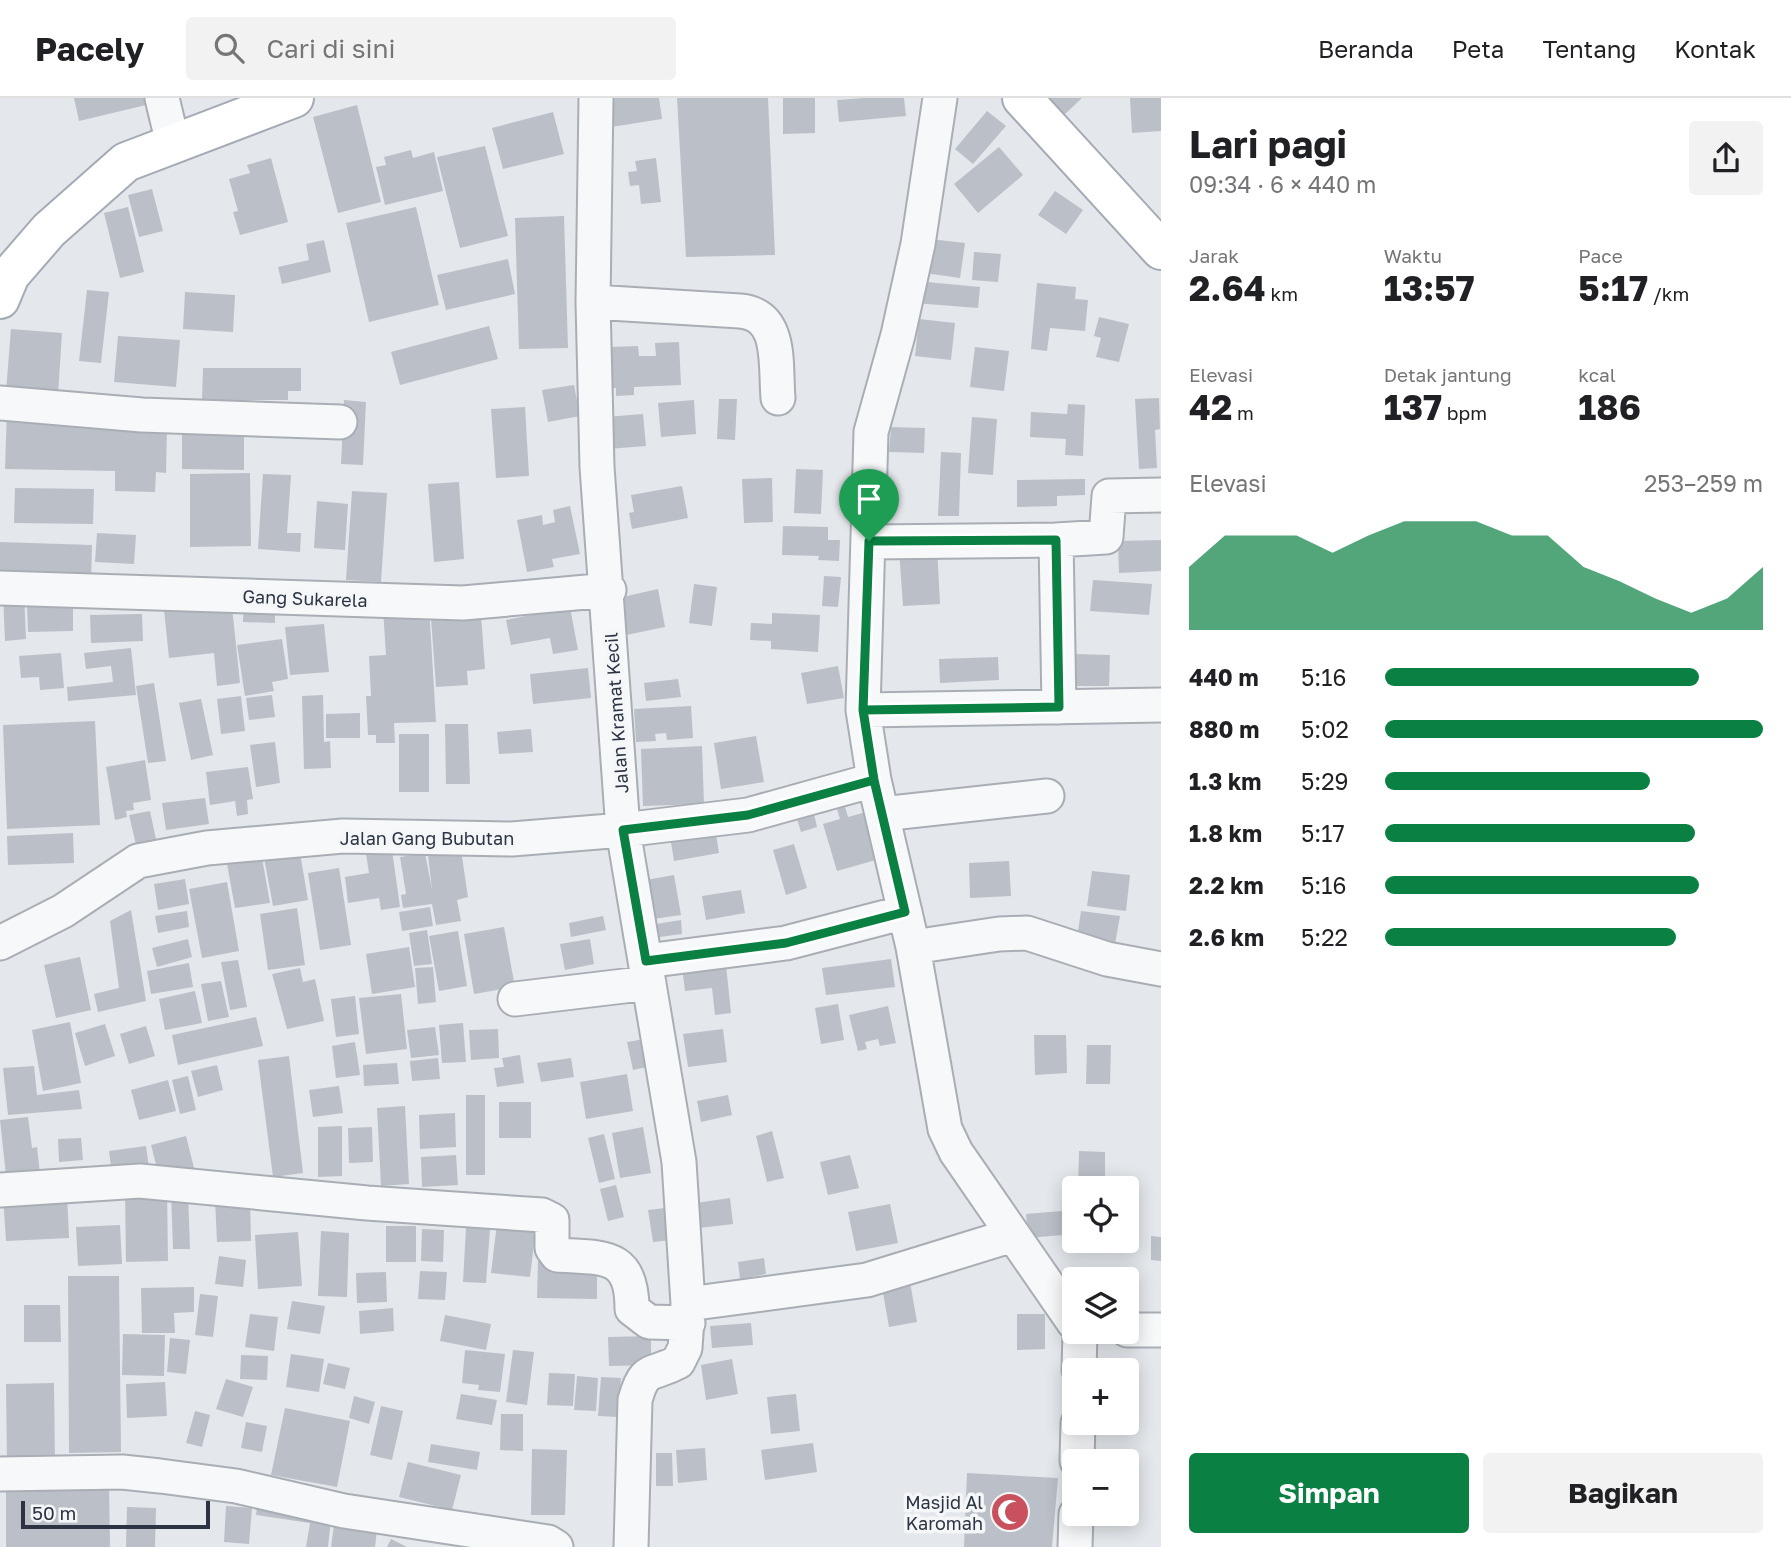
<!DOCTYPE html>
<html lang="id">
<meta charset="utf-8">
<style>
body{margin:0;font-family:"Golos Text",sans-serif;background:#f2f2f2;color:#202124;height:100vh;display:flex;flex-direction:column;font-size:26px;white-space:nowrap}
*{box-sizing:border-box;margin:0}
p{font-size:23px;color:#757577}
.icon{flex:none;width:38px;height:38px;fill:none;stroke:currentColor;stroke-width:2;stroke-linecap:round;stroke-linejoin:round}
.map{position:relative;flex:1;overflow:hidden}
.side{display:flex;flex-direction:column;background:#fff;width:630px}
.side>*{flex:none}
.tools{position:absolute;left:1062px;top:1078px;display:grid;gap:14px}
.tools a{display:grid;place-items:center;width:77px;height:77px;border-radius:7px;background:#fff;box-shadow:0 4px 18px #0003;font-size:35px}
.scale{position:absolute;left:21px;bottom:18px;width:189px;box-sizing:border-box;padding-left:7px;border:4px solid #2c3443;border-top:0;font-size:19px;line-height:24px;white-space:nowrap;color:#2c3443;-webkit-text-stroke:5px #f4f6f8;paint-order:stroke}
.pin{position:absolute;display:grid;place-items:center;width:60px;height:60px;color:#fff;margin:-72px -30px;border-radius:50% 50% 50% 0;rotate:-45deg;box-shadow:0 0 7px #0007}
.pin .icon{rotate:45deg}
.round{display:grid;place-items:center;flex:none;width:74px;height:74px;border-radius:7px;background:#f2f2f2}
.summary{display:flex;align-items:center;justify-content:space-between;height:119px;padding:0 28px}
h1{font-size:38px;font-weight:700;line-height:52px}
.figures{display:grid;grid-template-columns:repeat(3,1fr);gap:10px;height:119px;padding:7px 28px}
.figures div{display:grid;align-content:center}
.figures b{font-size:35px;font-weight:700}
.figures small{font-size:19px;font-weight:400}
.figures p{font-size:19px}
.chart{height:196px;padding:14px 28px}
.chart p{display:flex;justify-content:space-between}
.chart svg{width:100%;height:126px;margin-top:7px;fill:#0b8043;opacity:.7}
.primary-button{display:flex;gap:14px;margin-top:auto;padding:14px 28px}
.primary-button a{flex:1;height:80px;border-radius:7px;background:#0b8043;color:#fff;font-size:28px;font-weight:700;line-height:80px;text-align:center}
.primary-button a+a{background:#f2f2f2;color:#202124}
ul{padding:0 28px;list-style:none;font-size:23px}
li{display:grid;grid-template-columns:112px 84px 1fr;align-items:center;height:52px}
li i{height:18px;border-radius:9px;background:#0b8043}
header{display:flex;align-items:center;gap:42px;box-sizing:border-box;height:98px;padding:0 35px;background:#fff;border-bottom:2px solid #e0e0e0}
header strong{font-size:33px}
nav{display:flex;gap:38px;margin-inline-start:auto;font-size:24px}
.search{width:490px;height:63px;background:#f2f2f2;display:flex;align-items:center;gap:18px;box-sizing:border-box;padding:0 24px;border-radius:7px;color:#757577;font-size:26px}
main{display:flex;flex:1;min-height:0}
.map>svg:first-child{display:block}
.building{fill:#bbc0c8}
.lines{fill:none;stroke-linecap:round;stroke-linejoin:round}
.minor-casing{stroke:#a9aeb5;stroke-width:37}
.major-casing{stroke:#a4aab6;stroke-width:42}
.minor{stroke:#f7f8fa;stroke-width:33}
.major{stroke:#fff;stroke-width:38}
.route-casing{stroke:#fff;stroke-width:14}
.route{stroke:#0b8043;stroke-width:9}
.labels{text-anchor:middle;dominant-baseline:central;stroke-width:7;stroke-linejoin:round;paint-order:stroke}
.street-label{font-size:18px;fill:#2c3443;stroke:#f4f6f8}
.poi-label{font-size:18px;fill:#2c3443;stroke:#f4f6f8;text-anchor:end}
</style>
<header>
<strong>Pacely</strong>
<div class="search"><svg class="icon" aria-label="search" viewBox="0 0 24 24"><circle cx="10" cy="10" r="6"/><path d="M15 15l6 6"/></svg>Cari di sini</div>
<nav><a>Beranda</a><a>Peta</a><a>Tentang</a><a>Kontak</a></nav>
</header>
<main>
<div class="map">
<svg width="1161" height="1449" viewBox="0 0 1161 1449">
<rect width="100%" height="100%" fill="#e4e7eb"/>
<path class="building" d="M74,0H145L146,7L79,23Z
M606,0H659L662,21L611,29Z
M677,0H768L775,157L686,159Z
M783,0H815V35L783,36Z
M863,0H904L906,18L839,24L837,2Z
M1044,0H1082L1062,19Z
M1130,0H1161V33L1132,35Z
M357,7L381,104L338,115L313,19Z
M987,13L1006,28L973,66L955,51Z
M553,14L564,56L503,71L492,30Z
M485,48L508,138L460,150L437,59Z
M999,49L1023,77L978,115L954,86Z
M411,52L413,60L434,54L443,93L385,107L376,69L386,67L384,59Z
M271,60L288,124L240,137L233,114L238,113L229,81L250,75L247,67Z
M656,60L661,104L641,106L639,87L630,88L628,74L637,73L635,63Z
M152,91L163,133L139,139L128,97Z
M1055,93L1083,112L1066,136L1038,117Z
M128,109L144,174L120,180L104,115Z
M416,109L439,207L369,224L346,125Z
M564,118L568,250L519,251L515,120Z
M930,141L965,145L960,180L925,175Z
M324,142L331,174L282,186L278,169L309,162L306,146Z
M974,154L1001,156L998,184L972,182Z
M508,161L515,196L446,212L437,177Z
M916,183L980,189L978,210L914,205Z
M1037,185L1076,189L1075,201L1088,202L1085,233L1050,230L1047,253L1031,251Z
M87,192L109,194L101,265L79,263Z
M185,194L235,197L233,234L183,231Z
M1099,219L1129,226L1119,264L1096,259L1101,240L1094,238Z
M919,221L955,225L951,262L915,258Z
M489,228L498,261L400,287L391,254Z
M11,231L62,235L58,297L6,293Z
M118,238L180,242L176,289L114,284Z
M679,244L681,287L634,289V297L616,298V290H611L609,249L638,248L639,258H656L655,245Z
M975,249L1009,253L1004,293L970,289Z
M203,270H301V293H288V302H202Z
M574,287L580,318L548,324L542,292Z
M1159,300L1160,331L1155,332L1157,370L1139,371L1135,301Z
M719,301H737L735,342L717,341Z
M344,302L366,304L363,367L341,366Z
M694,302L696,336L661,339L658,305Z
M1068,306L1085,307L1083,358L1065,357L1066,341L1030,339L1031,314L1067,316Z
M525,309L529,378L496,380L491,311Z
M7,312L43,313V327L167,329L166,375L156,374L155,394L115,393V373L5,371Z
M643,316L646,348L608,351L605,319Z
M972,319L997,321L993,377L968,375Z
M891,329L925,330L924,355L889,354Z
M182,332L244,333V372L182,371Z
M941,354L961,355L959,418H938Z
M796,371L823,372L821,416L794,415Z
M250,375L251,448L190,449V376Z
M263,376L291,377L287,435H301L300,454L258,451Z
M772,380L773,424L744,425L742,381Z
M1085,381V397L1057,398V408L1017,409V382Z
M459,384L464,461L434,464L428,386Z
M682,388L688,420L632,431L629,415L634,414L631,397Z
M15,390L94,391L93,426L14,425Z
M352,393L387,395L381,484L346,482Z
M317,403L348,406L345,452L314,450Z
M570,408L580,456L552,461L554,469L527,474L517,422L542,417L543,427L555,424L553,412Z
M783,428L828,429V442H840L839,463L818,462L819,458L782,457Z
M97,435L136,437L134,466L95,464Z
M1161,442V473L1119,475L1118,443Z
M0,444L92,447L91,485L0,482Z
M937,448L940,506L903,508L899,451Z
M824,478L841,479L838,509L822,508Z
M1093,482L1152,486L1149,517L1090,513Z
M694,486L717,489L712,528L689,525Z
M658,491L665,529L626,537L618,500Z
M24,494L26,541L5,543L3,495Z
M231,499L240,585L217,588L214,555L169,560L163,502Z
M244,501L275,502V525L243,524Z
M569,504L578,552L553,556L550,540L511,547L506,522L531,517L530,511Z
M73,505V533L28,534L27,506Z
M429,508L436,624L394,625L395,645H376V637H368L366,598H371L369,558L386,557L383,511Z
M772,515L820,517L818,554L771,551V543L750,542L751,525L772,526Z
M142,516L143,543L91,545L90,517Z
M481,517L485,571L467,573L468,587L436,589L431,520Z
M324,526L329,574L290,577L285,529Z
M282,541L288,581L272,584L274,593L245,598L237,547Z
M131,550L136,597L68,603L67,589L113,584L111,568L86,571L84,555Z
M61,555L64,590L40,592L39,579L21,580L19,558Z
M1073,556L1110,557L1109,588H1072Z
M998,559L999,582L940,585L939,561Z
M838,568L844,600L807,606L801,575Z
M588,570L591,600L533,606L530,576Z
M678,581L681,599L646,603L644,585Z
M154,585L166,663L148,665L136,588Z
M272,597L275,619L249,622L246,600Z
M323,597L324,644L330,643L331,670L304,671L302,598Z
M241,598L245,633L221,636L217,601Z
M201,601L213,657L191,662L179,605Z
M691,608L693,640L667,642L666,635L655,636L656,643L636,644L634,611Z
M360,615V640H326V616Z
M95,623L100,727L7,731L3,627Z
M445,626H468L470,686H446Z
M531,631L533,654L499,656L497,634Z
M399,636H429V694H399Z
M756,638L764,684L721,691L714,645Z
M275,644L280,685L256,689L250,647Z
M702,648L704,706L643,708L641,651Z
M145,662L151,702L133,705L134,712L126,713L127,719L115,722L106,669Z
M248,669L253,701L247,702L248,716L237,718L235,703L210,707L206,674Z
M863,689L867,703L845,709L848,719L870,713L883,760L837,773L823,726L840,721L837,711L821,716L817,702Z
M205,700L209,726L166,732L162,705Z
M150,713L157,746L137,751L129,717Z
M814,716L817,729L801,734L797,721Z
M715,730L719,755L674,763L670,738Z
M73,735L74,765L8,767L7,738Z
M298,743L308,802L273,808L262,749Z
M391,745L400,809L381,812L379,800L348,805L345,779L369,775L365,749Z
M794,746L807,790L786,797L773,752Z
M461,752L468,799L457,802L461,823L436,827L432,806L403,810L401,797L406,796L400,759L425,755L432,792L428,757Z
M262,760L270,805L235,810L227,766Z
M1009,763L1011,798L970,800L969,765Z
M339,770L351,847L320,852L308,775Z
M1092,773L1130,777L1126,813L1087,808Z
M674,777L681,817L653,821L646,782Z
M185,781L189,806L158,812L154,786Z
M227,784L239,853L202,860L189,791Z
M741,792L745,815L706,822L702,798Z
M430,809L433,828L402,833L399,814Z
M297,810L305,867L268,872L260,816Z
M131,812L146,903L98,914L94,896L119,890L110,823Z
M187,813L189,829L158,835L155,818Z
M1081,813L1120,818L1115,846L1077,840Z
M603,818L606,832L571,839L569,825Z
M681,822L682,836L652,840L650,827Z
M504,829L515,889L474,896L464,836Z
M427,832L432,866L414,868L409,835Z
M458,833L467,888L439,893L429,838Z
M188,841L192,859L157,869L152,850Z
M590,841L594,866L565,872L560,846Z
M409,849L415,889L372,896L366,856Z
M725,857L731,915L715,917L712,890L685,893L681,861Z
M80,859L91,912L56,920L44,867Z
M891,861L895,889L826,897L822,870Z
M238,862L247,909L230,912L221,864Z
M189,865L193,889L151,896L147,873Z
M433,869L436,904L418,906L415,870Z
M300,870L303,884L315,881L324,923L287,931L272,876Z
M221,883L229,919L208,923L201,886Z
M195,893L202,925L165,932L159,901Z
M401,896L407,951L366,956L359,900Z
M355,898L359,936L336,939L331,901Z
M838,906L844,942L821,946L815,910Z
M888,908L896,945L880,948L878,941L865,944L867,951L858,953L849,917Z
M256,919L263,948L178,967L172,937Z
M70,924L81,985L43,993L32,932Z
M463,925L466,964L442,965L439,927Z
M105,926L115,958L85,968L75,935Z
M146,928L155,958L129,966L120,936Z
M435,929L439,957L411,960L407,932Z
M498,931L499,960L471,962L469,932Z
M723,931L727,964L688,969L683,936Z
M1034,937H1066L1067,975L1035,977Z
M651,940L656,967L633,972L627,944Z
M355,944L360,977L336,980L332,948Z
M1087,947H1111L1110,986H1086Z
M520,957L524,985L497,989L494,970L504,969L502,960Z
M289,958L303,1075L273,1079L258,962Z
M438,960L440,981L412,983L410,963Z
M571,960L574,979L541,984L537,965Z
M397,965L399,986L364,988L363,967Z
M217,967L223,992L198,999L191,973Z
M34,968L37,997L79,992L82,1011L8,1017L3,970Z
M627,976L633,1013L586,1021L580,984Z
M188,978L196,1012L180,1016L172,982Z
M168,982L176,1013L139,1022L131,992Z
M339,988L343,1015L313,1019L309,992Z
M466,997H485V1077H466Z
M728,997L732,1017L701,1024L697,1003Z
M499,1004H531V1040H499Z
M405,1008L409,1086L381,1088L377,1010Z
M455,1015L456,1049L420,1051L419,1017Z
M28,1019L32,1050L37,1049L41,1084L7,1087L0,1022Z
M342,1028V1078L318,1079V1029Z
M372,1029L373,1064L349,1065L348,1030Z
M643,1029L651,1075L620,1080L612,1035Z
M772,1033L784,1080L767,1084L756,1038Z
M604,1036L615,1081L599,1085L588,1040Z
M186,1038L195,1074L160,1082L151,1047Z
M81,1040L83,1062L59,1064L58,1041Z
M146,1048L150,1077L113,1083L109,1053Z
M1079,1053L1105,1054V1090H1078Z
M456,1057L458,1087L422,1089L421,1059Z
M850,1057L859,1090L828,1097L820,1064Z
M616,1087L624,1119L608,1123L600,1091Z
M167,1090L168,1163L126,1164L125,1091Z
M188,1094L190,1151H173L171,1095Z
M67,1095L69,1140L6,1143L3,1098Z
M250,1100L251,1143L217,1144L215,1101Z
M730,1100L733,1126L699,1130L696,1105Z
M890,1106L898,1145L856,1153L848,1114Z
M674,1109L679,1141L653,1144L648,1112Z
M1073,1112L1074,1136L1028,1140L1026,1116Z
M497,1125L536,1129L530,1179L491,1175Z
M120,1127L122,1166L78,1168L76,1129Z
M386,1128H416V1164H386Z
M466,1130L490,1131L486,1185L463,1184Z
M422,1131L444,1132L443,1164L421,1163Z
M321,1133L349,1135L347,1199L318,1198Z
M298,1134L302,1188L258,1191L255,1137Z
M1151,1138L1161,1139V1163L1151,1162Z
M219,1158L246,1162L243,1189L215,1186Z
M764,1160L766,1176L740,1181L738,1164Z
M538,1162H573L597,1172V1201L537,1200Z
M420,1173L447,1174L445,1202L418,1201Z
M386,1174L387,1204L357,1205L356,1175Z
M68,1178H119L121,1354L69,1355Z
M910,1184L917,1224L889,1229L882,1189Z
M194,1189V1214L174,1215L175,1235H142L141,1190Z
M200,1196L218,1198L213,1239L195,1237Z
M292,1203L325,1208L320,1236L287,1231Z
M24,1207H60L61,1244H24Z
M393,1210L394,1233L360,1236L359,1213Z
M250,1216L278,1219L274,1253L245,1249Z
M1017,1216H1045V1251L1017,1252Z
M445,1217L491,1226L486,1252L440,1243Z
M751,1225L753,1247L712,1250L710,1228Z
M123,1236L165,1237L164,1278L122,1277Z
M651,1238V1267L609,1268L608,1239Z
M170,1240L190,1242L186,1276L167,1274Z
M465,1252L505,1256L500,1294L478,1292L479,1287L462,1285Z
M513,1252L534,1254L527,1307L506,1304Z
M291,1256L324,1261L319,1294L286,1289Z
M241,1257L268,1258L267,1282L240,1281Z
M732,1261L738,1296L706,1302L701,1267Z
M328,1265L350,1270L345,1291L323,1286Z
M549,1275L575,1276L573,1308L547,1307Z
M577,1278L598,1280L596,1313L574,1312Z
M601,1279L621,1280L618,1319L598,1318Z
M226,1281L253,1289L243,1319L216,1311Z
M165,1284L167,1318L127,1320L126,1286Z
M54,1285L55,1365L7,1366L6,1286Z
M461,1296L497,1302L492,1327L456,1321Z
M796,1296L800,1333L771,1336L767,1299Z
M354,1298L375,1304L369,1326L349,1320Z
M381,1308L403,1313L392,1362L370,1357Z
M285,1310L350,1323L337,1389L271,1377Z
M195,1313L210,1317L202,1349L186,1345Z
M501,1316H523V1353L500,1352Z
M246,1324L267,1328L262,1354L241,1350Z
M813,1345L817,1374L765,1382L761,1352Z
M431,1346L480,1354L477,1372L428,1364Z
M705,1350L707,1382L678,1385L676,1352Z
M532,1351L567,1352L565,1417H531Z
M656,1355H672L673,1388H656Z
M408,1364L461,1377L452,1412L399,1399Z
M967,1375L1058,1380L1052,1449H964Z
M109,1384L110,1449H6V1385Z
M258,1401L332,1413L328,1449H306L310,1425L256,1417Z
M226,1408L252,1410L249,1446L224,1444Z
M127,1409L156,1410L155,1449H126Z
M335,1419L378,1424L375,1449H331Z
M391,1441L407,1449H387Z"/>
<g class="lines">
<defs>
<path id="minor" d="M162,0L173,46
M596,0L593,204L597,369L623,732L679,1064L688,1206L685,1250L678,1264C650,1279 645,1267 635,1302L631,1449
M940,0L918,146L898,237L871,334L863,612L874,682L913,849L945,1031L956,1054L1074,1225
M593,204L740,213C783,217 775,266 778,300
M0,305L142,317L340,324
M869,444L1056,442
M0,490L463,505L609,492
M1059,609L1056,442L1106,439L1109,398L1161,397
M863,612L1161,607
M882,716L1047,698
M0,845L63,813L138,763L207,750L343,738L512,741L623,732L748,717L874,682
M913,849L999,836L1027,835L1107,861L1161,871
M646,863L786,845L905,814
M515,901L649,885
M0,1092L140,1083L367,1105L542,1117L552,1122V1150L557,1157C604,1160 632,1155 632,1211L649,1224L688,1225
M688,1206L867,1182L1013,1137
M1127,1232H1161
M1079,1272L1080,1234
M1077,1363L1078,1325
M0,1376L122,1374L160,1378L236,1388L344,1413L548,1444L556,1449
M1075,1449L1076,1416"/>
<path id="major" d="M1022,0L1161,152
M0,201L10,177L49,132L126,64L294,0"/>
</defs>
<use href="#minor" class="minor-casing"/>
<use href="#major" class="major-casing"/>
<use href="#minor" class="minor"/>
<use href="#major" class="major"/>
</g>
<g class="lines">
<defs>
<path id="route" d="M869,443L863,612L874,682L748,717L623,732L646,863L786,845L905,814L874,682L863,612L1059,609L1056,442L869,443"/>
</defs>
<use href="#route" class="route-casing"/>
<use href="#route" class="route"/>
</g>
<defs>
<symbol id="mosque-disc" viewBox="-11 -11 22 22"><circle r="9.5" fill="#c9505d" stroke="#f4f6f8"/><path d="M3.5-4.9A6 6 0 1 0 3.5 4.9A5 5 0 1 1 3.5-4.9Z" fill="#fff"/></symbol>
</defs>
<g fill-rule="evenodd">
<use href="#mosque-disc" x="988" y="1392" width="44" height="44"/>
</g>
<g class="labels">
<g class="street-label">
<text transform="translate(305 500) rotate(2)">Gang Sukarela</text>
<text transform="translate(616 615) rotate(-94)">Jalan Kramat Kecil</text>
<text x="427" y="740">Jalan Gang Bubutan</text>
</g>
<g class="poi-label">
<text x="983" y="1404">Masjid Al<tspan x="983" dy="21">Karomah</tspan></text>
</g>
</g>
</svg>
<div class="tools">
<a><svg class="icon" aria-label="locate" viewBox="0 0 24 24"><circle cx="12" cy="12" r="6"/><path d="M12 2v4M12 18v4M2 12h4M18 12h4"/></svg></a>
<a><svg class="icon" aria-label="layers" viewBox="0 0 24 24"><path d="M12 4l9 5-9 5-9-5zM3 14l9 5 9-5"/></svg></a>
<a>+</a>
<a>−</a>
</div>
<div class="scale">50 m</div>
<div class="pin" style="left:869px;top:443px;background:#1e9e55"><svg class="icon" aria-label="arrive" viewBox="0 0 24 24"><path d="M6 21V4h12l-3 4 3 4H6"/></svg></div>
</div>
<section class="side">
<div class="summary"><div><h1>Lari pagi</h1><p>09:34 · 6 × 440 m</p></div><a class="round"><svg class="icon" aria-label="share" viewBox="0 0 24 24"><path d="M12 15V3M7 8l5-5 5 5M5 13v7h14v-7"/></svg></a></div>
<div class="figures">
<div><p>Jarak</p><b>2.64<small> km</small></b></div>
<div><p>Waktu</p><b>13:57</b></div>
<div><p>Pace</p><b>5:17<small> /km</small></b></div>
</div>
<div class="figures">
<div><p>Elevasi</p><b>42<small> m</small></b></div>
<div><p>Detak jantung</p><b>137<small> bpm</small></b></div>
<div><p>kcal</p><b>186</b></div>
</div>
<div class="chart"><p><span>Elevasi</span>253–259 m</p>
<svg viewBox="0 0 160 44" preserveAspectRatio="none"><path d="M0 44V22L10 11L20 11L30 11L40 17L50 11L60 6L70 6L80 6L90 11L100 11L110 22L120 27L130 33L140 38L150 33L160 22V44z"/></svg>
</div>
<ul>
<li><b>440 m</b>5:16<i style="width:83%"></i></li>
<li><b>880 m</b>5:02<i style="width:100%"></i></li>
<li><b>1.3 km</b>5:29<i style="width:70%"></i></li>
<li><b>1.8 km</b>5:17<i style="width:82%"></i></li>
<li><b>2.2 km</b>5:16<i style="width:83%"></i></li>
<li><b>2.6 km</b>5:22<i style="width:77%"></i></li>
</ul>
<div class="primary-button"><a>Simpan</a><a>Bagikan</a></div>
</section>
</main>
